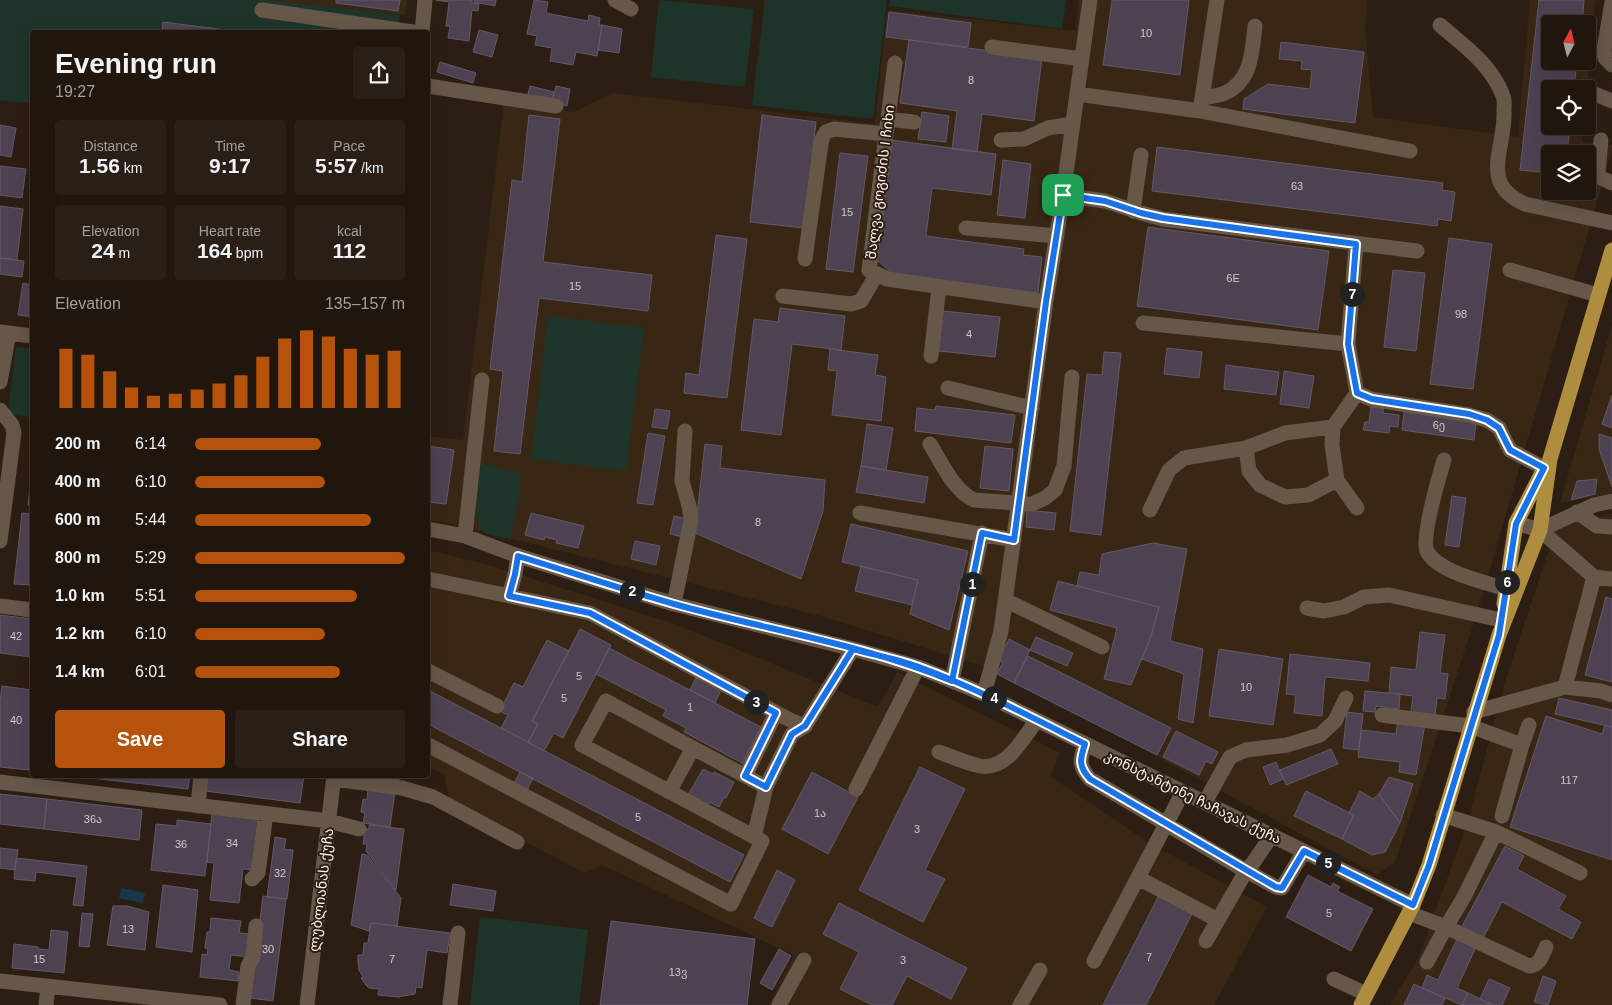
<!DOCTYPE html>
<meta charset="utf-8">
<style>
body{margin:0;font-family:Helvetica,"Noto Sans Georgian",sans-serif;background:#291f17;color:#f1f3f6;height:100vh;display:flex;flex-direction:column;font-size:19px;white-space:nowrap}
*{box-sizing:border-box;margin:0}
p{font-size:16px;color:#a29f9e}
.icon{flex:none;width:28px;height:28px;fill:none;stroke:currentColor;stroke-width:2;stroke-linecap:round;stroke-linejoin:round}
.map{position:relative;flex:1;overflow:hidden}
.drawer{position:absolute;left:30px;top:30px;width:400px;height:748px;display:flex;flex-direction:column;background:#21160e;border-radius:5px;box-shadow:0 5px 20px #0002,0 0 0 1px #3e352e}
.drawer>*{flex:none}
.needle{width:32px;rotate:7deg}
.controls{position:absolute;left:1541px;top:15px;display:grid;gap:10px}
.controls a{display:grid;place-items:center;width:55px;height:55px;border-radius:5px;background:#21160e;box-shadow:0 5px 20px #0002,0 0 0 1px #3e352e;font-size:25px}
.pin{position:absolute;display:grid;place-items:center;width:42px;height:42px;color:#fff;margin:-21px;border-radius:10px;box-shadow:0 2px 8px #0006}
.km{position:absolute;width:25px;height:25px;margin:-12px;border-radius:50%;background:#222;color:#fff;font-size:14px;line-height:25px;text-align:center}
.round{display:grid;place-items:center;flex:none;width:52px;height:52px;border-radius:5px;background:#291f17}
.overview{display:flex;align-items:center;justify-content:space-between;height:85px;padding:0 25px}
h1{font-size:28px;font-weight:700;line-height:38px}
.stats{display:grid;grid-template-columns:repeat(3,1fr);gap:8px;height:85px;padding:5px 25px}
.stats div{display:grid;align-content:center;border-radius:5px;background:#291f17;text-align:center}
.stats b{font-size:21px;font-weight:700}
.stats small{font-size:14px;font-weight:400}
.stats p{font-size:14px}
.chart{height:140px;padding:10px 25px}
.chart p{display:flex;justify-content:space-between}
.chart svg{width:100%;height:90px;margin-top:5px;stroke:#b45309;stroke-width:6}
.primary-button{display:flex;gap:10px;margin-top:auto;padding:10px 25px}
.primary-button a{flex:1;height:58px;border-radius:5px;background:#b45309;color:#fff;font-size:20px;font-weight:700;line-height:58px;text-align:center}
.primary-button a+a{background:#291f17;color:#f1f3f6}
ul{padding:0 25px;list-style:none;font-size:16px}
li{display:grid;grid-template-columns:80px 60px 1fr;align-items:center;height:38px}
li i{height:12px;border-radius:6px;background:#b45309}
.map>svg:first-child{display:block}
.built{fill:#392715;fill-rule:evenodd}
.green{fill:#1d3529}
.water{fill:#18374b}
.building{fill:#4d4252;stroke:#645869}
.lines{fill:none;stroke-linecap:round;stroke-linejoin:round}
.minor{stroke:#665749;stroke-width:15}
.major{stroke:#ae8e3e;stroke-width:15}
.route-casing{stroke:#fff;stroke-width:10}
.route{stroke:#1a73e8;stroke-width:6}
.labels{text-anchor:middle;dominant-baseline:central;stroke-width:4;stroke-linejoin:round;paint-order:stroke}
.number-label{font-size:11px;fill:#d0c7c5}
.street-label{font-size:14px;fill:#fcf3eb;stroke:#2c1e12}
</style>
<div class="map">
<svg width="1612" height="1005" viewBox="0 0 1612 1005">
<rect width="100%" height="100%" fill="#2c1e12"/>
<path class="built" d="M267,0H407L405,15H400Z
M1078,0H1368L1365,26L1373,117L1518,137L1530,0H1595L1587,89H1550V126H1583L1582,142L1612,145V150L1479,607L1395,862L1377,875L996,670L821,616L453,524L428,520V436L463,440L504,101L574,112L613,93L875,124L887,10L1076,31ZM1550,24H1588V61H1550ZM1550,154H1588V191H1550Z
M1612,325V493L1560,503Z
M1612,514V1005H1390L1418,959L1467,824L1504,685L1557,525Z
M428,550L489,565L675,624L878,707L897,672L1060,753L1050,776L1151,844L1267,907L1214,1005H769L794,955L602,865L585,873L450,803L444,774L428,767Z"/>
<path class="green" d="M0,0H267L400,15L398,32H32V104L0,100Z
M659,0L754,9L745,87L651,77Z
M765,0H887L873,119L752,105Z
M890,0H1066L1062,29L889,6Z
M548,316L644,328L626,471L531,459Z
M16,347L32,349V394L30,417L8,414Z
M481,463L522,474L511,540L484,533L476,514Z
M480,917L588,930L579,1005H470Z"/>
<path class="water" d="M121,888L145,893L143,903L119,898Z"/>
<path class="building" d="M336,0H400L398,11L336,3Z
M436,0H472V3L479,4L478,11L472,10L469,41L448,38L450,26H446L449,2Z
M474,0H496L495,6L474,2Z
M534,0L548,2L546,13L588,21L589,15L600,18L599,25H602L597,56L576,52L573,65L550,61L552,48L535,45L537,36L527,34Z
M1112,0H1189L1180,75L1103,65Z
M1539,0H1584L1582,24H1550V61H1577L1574,89H1550V126H1570L1567,154H1550V173L1520,170Z
M889,12L971,23L968,47L886,37Z
M163,22L242,32H162Z
M602,25L622,29L619,53L598,50Z
M479,30L498,35L492,57L473,52Z
M909,40L1042,58L1034,121L982,114L977,152L952,149L957,111L900,103Z
M1281,42L1364,52L1355,123L1243,109L1244,99L1268,84L1310,89L1312,70L1301,69L1302,61L1279,59Z
M440,62L476,73L473,83L437,72Z
M530,86L554,92L552,102L527,97Z
M556,86L570,89L567,106L552,102Z
M922,112L949,116L946,142L918,139Z
M529,115L560,119L543,262L652,275L648,311L539,298L520,454L494,451L503,371L490,369L512,180L522,182Z
M762,115L816,122L804,228L750,222Z
M0,125L16,128L11,157L0,155Z
M891,140L996,154L991,195L932,188L926,236L1024,249L1023,255L1042,257L1038,293L893,274L876,259Z
M1157,147L1443,183L1442,190L1455,192L1451,221L1438,219L1437,226L1152,191Z
M840,153L868,156L853,272L826,269Z
M1003,160L1031,164L1025,218L997,215Z
M0,166L26,169L22,198L0,195Z
M0,206L23,209L17,260L0,258Z
M1148,227L1329,251L1318,330L1137,306Z
M716,235L747,239L727,398L684,393L686,373L699,375Z
M1449,238L1492,244L1473,389L1430,384Z
M0,258L24,261L22,277L0,274Z
M1393,270L1425,273L1416,351L1384,347Z
M23,283L32,285V317L18,315Z
M780,308L845,316L841,350L792,344L781,435L741,430L754,319L778,322Z
M943,311L1000,317L995,357L939,351Z
M1167,348L1202,352L1199,378L1164,374Z
M830,349L878,355L875,375L886,377L881,421L832,415L837,371L828,370Z
M1104,352L1121,353L1101,535L1070,531L1087,374L1102,375Z
M1226,365L1279,372L1276,395L1224,389Z
M1284,371L1314,376L1309,408L1280,404Z
M1612,395V428L1602,424Z
M936,406L1015,415L1011,443L915,431L917,408L935,410Z
M1371,407L1383,408V413L1399,415L1398,427L1390,426L1389,433L1363,430L1365,422H1369Z
M655,409L670,411L667,429L652,427Z
M1404,411L1476,421L1474,440L1402,430Z
M867,424L893,428L886,470L861,466Z
M648,433L665,436L653,505L637,503Z
M1599,434L1612,438V487L1599,449Z
M705,444L722,446L720,468L825,480L823,511L801,579L695,533Z
M428,446L454,450L446,504L428,502Z
M985,446L1013,449L1009,491L980,488Z
M861,466L928,477L924,503L856,492Z
M32,472V506L28,505Z
M1597,479L1595,494L1571,500L1577,481Z
M1452,496L1466,498L1459,547L1445,545Z
M1027,510L1056,513L1054,530L1026,527Z
M22,513L32,514V585L14,584Z
M531,513L584,526L578,548L556,543L557,540L545,537L544,540L525,535Z
M674,516L686,519L683,537L670,534Z
M851,524L968,551L949,630L910,614L918,580L842,562Z
M635,541L660,546L656,565L631,559Z
M1153,543L1187,549L1170,641L1203,649L1193,723L1178,719L1184,674L1142,659L1151,636L1159,607L1077,586L1080,572L1099,575L1102,554Z
M861,566L918,580L912,605L855,591Z
M1058,581L1159,607L1151,636L1131,685L1104,679L1117,628L1050,610Z
M1606,597L1612,599V682L1585,675Z
M0,615L32,619V657L0,653Z
M580,629L611,645L563,738L554,733L544,751L528,742L538,724L532,721Z
M1420,632L1445,635L1440,673L1448,674L1445,699L1437,698L1435,715L1411,712L1413,696L1389,693L1391,667L1416,670Z
M1036,637L1073,653L1067,666L1030,650Z
M1009,639L1030,650L1014,683L997,674L1003,662L998,660Z
M547,640L569,651L532,721L538,724L528,742L501,728L508,715L500,711L514,683L523,687Z
M609,648L761,727L742,763L684,732L686,728L663,716L666,710L596,674Z
M1219,649L1283,659L1273,725L1209,716Z
M1290,654L1370,663L1368,681L1325,677L1322,716L1294,713L1296,695L1286,694Z
M1028,656L1171,728L1157,755L1014,683Z
M696,678L721,690L715,703L690,690Z
M2,686L32,690V739L29,770L0,767V701Z
M428,690L744,855L730,882L428,724Z
M1365,691L1400,694L1399,709L1376,706L1375,712L1363,711Z
M1559,698L1612,710V727L1555,714Z
M1347,712L1363,714L1359,750L1343,748Z
M1546,716L1602,734L1605,725L1612,727V860L1510,827Z
M1398,720L1425,724L1416,775L1399,772L1400,762L1358,757L1361,730L1396,734Z
M1176,731L1218,752L1212,764L1206,761L1199,775L1163,757Z
M32,739V771L29,770Z
M1331,749L1338,764L1286,785L1280,770Z
M1276,762L1283,779L1270,785L1263,767Z
M920,767L965,789L925,870L945,879L923,922L859,890Z
M703,769L713,774L714,772L734,782L726,798L724,797L719,807L709,802L708,804L688,795Z
M520,772L533,778L526,792L513,785Z
M812,772L858,797L828,854L782,829Z
M70,775H100V779Z
M100,775H190L188,789L100,779Z
M207,775H304L300,803L205,791Z
M370,775H400L399,780L370,776Z
M1389,777L1413,784L1400,823L1379,794Z
M368,788L395,791L390,827L363,823L365,813L361,812L363,799L367,800Z
M1306,791L1354,815L1342,839L1294,816Z
M1360,791L1373,799L1379,794L1400,823L1385,852L1372,855L1342,839L1354,815L1349,813Z
M0,794L47,799L44,829L0,824Z
M47,799L142,810L139,840L44,829Z
M212,814L258,819L253,870L243,869L239,903L210,900L214,863L207,862Z
M177,820L211,824L205,876L151,870L156,824L177,826Z
M369,825L404,829L396,890L366,851L367,844H363L365,829H369Z
M275,837L286,839L284,849L293,850L287,899L267,897Z
M1505,846L1524,856L1517,869L1566,896L1558,909L1581,922L1572,939L1502,902L1482,940L1461,928Z
M0,848L18,850L15,870L0,868Z
M362,854L367,855L401,898L397,926L371,923L369,931L351,925Z
M16,858L87,866L83,906L73,905L77,877L36,872L35,881L14,879Z
M777,870L795,880L772,927L754,918Z
M1308,875L1331,887L1333,883L1340,887L1337,891L1373,909L1351,951L1286,917Z
M453,884L496,891L493,911L450,905Z
M163,885L198,890L192,952L156,947Z
M1160,893L1194,910L1146,1005H1103Z
M263,896L286,899L273,1001L250,998Z
M839,903L967,968L951,999L907,976L892,1005H872L840,989L859,952L823,934Z
M113,906H127L149,912L145,950L107,945Z
M82,913L93,914L89,947L79,946Z
M211,918L241,921L239,933L252,934L249,957L231,955L229,970L239,972L238,981L200,977L202,954L207,955L208,949L205,948L207,932H210Z
M611,921L755,939L747,1005H600Z
M371,923L450,933L447,953L427,950L422,988L416,987L415,994L398,997L378,995L379,989L369,988L365,984L361,978L363,977L359,970L358,962V955H363L364,943H368Z
M51,930L68,932L64,973L12,968L14,944L38,947V949L49,950Z
M1457,939L1476,947L1457,988L1468,993L1462,1005L1422,988L1427,975L1438,980Z
M779,949L791,956L772,990L760,983Z
M1543,976L1556,981L1548,1005L1534,1002Z
M1489,979L1510,988L1502,1005H1493L1480,999Z
M1414,984L1445,998L1442,1005H1404Z
M1468,993L1480,999L1493,1005H1462Z"/>
<g class="lines">
<path class="minor" d="M615,0L631,9
M1612,2L1604,50L1605,58L1612,65
M262,10L413,32
M1440,25C1464,46 1492,65 1503,96C1505,100 1504,106 1504,111C1506,148 1478,184 1525,204L1612,223
M422,32L425,0
M992,47L1082,59
M895,63L869,270L887,279L1046,302
M428,86L556,106
M1592,93L1612,101
M1077,94L1200,111L1410,151
M1203,98C1210,96 1219,96 1225,93C1252,81 1252,51 1255,26
M1200,111L1217,0
M888,119L914,122
M1001,140L1024,139L1048,128L1073,124
M1601,140L1598,172L1599,177L1612,183
M1063,195L1105,201L1141,213L1163,219L1417,251
M1133,211L1141,155
M966,228L1057,236
M1356,244L1348,344L1357,393L1371,399L1469,415L1487,420L1499,428L1510,450L1544,468
M805,259L820,151L822,139L826,132L834,129L886,134
M1510,270L1598,295
M783,296L851,304L861,301L877,274
M1143,323L1348,344
M0,332L32,336
M931,356L939,287
M0,382L9,333
M948,388L1032,408
M0,410L12,425L14,433L0,541
M930,444C942,463 953,490 974,500L1032,504L1045,498L1055,490L1064,466L1072,377
M1246,448L1249,471L1260,485L1285,497L1308,495L1337,480
M1444,460C1439,477 1421,537 1427,551C1437,572 1485,582 1506,589
M1357,508L1337,480L1332,445L1333,427L1357,393
M1150,510L1169,470L1184,458L1246,448L1285,433L1333,427
M1577,512L1597,526L1612,527
M860,513L1014,540
M1516,523L1540,530L1594,577
M428,529L465,536L518,556L674,604L853,649L918,667L984,694L1413,905
M1540,530L1594,505L1612,501
M465,536L482,380
M428,579L590,613L792,721L805,726
M509,596L515,574L518,556
M1005,600L1102,647
M674,604L691,520L689,506L682,481L685,431
M0,606L32,610
M1307,608L1324,611L1344,607L1364,597L1389,595L1501,620
M428,671L497,706
M952,681L982,533
M1565,687L1594,577L1612,579
M984,694L1001,631L1046,302L1063,195L1090,0
M1474,712L1565,687L1601,691L1612,695
M1382,715L1470,726L1522,745L1502,816
M1085,744C1080,759 1078,766 1090,779L1246,871L1253,863L1272,835
M428,745L731,904L762,841L582,745L606,701L693,748
M1522,745L1529,725
M939,752C952,757 966,763 980,766C1007,771 1023,738 1037,720
M745,776L776,713
M334,779L402,788L433,797L517,842
M0,782L329,821L359,829
M856,789L918,667
M669,792L693,748L766,787
M1205,802L1230,757L1246,750L1287,745L1320,735L1335,721L1346,698
M198,806L201,775
M1443,815L1496,832L1580,873
M754,837L766,787L792,734L805,726L853,649
M1138,878L1218,920
M252,879L258,873L266,814
M1409,913L1446,927L1529,966C1540,965 1542,956 1546,947
M1206,941L1246,871L1276,887L1282,888L1304,851
M1094,961L1183,792
M1427,962L1446,927L1464,897L1496,832
M1334,979L1366,994
M0,981L220,1005
M46,1005L48,986
M243,1005L248,966L253,957L256,926
M307,1005L334,775
M450,1005L458,933
M779,1005L804,960
M1020,1005L1040,970"/>
<path class="major" d="M1504,604L1516,523L1544,469
M1361,1005L1413,905L1429,865L1499,635L1540,530L1550,459L1612,250"/>
</g>
<g class="lines">
<defs>
<path id="route" d="M1063,195L1046,302L1014,540L982,533L952,681C863,644 767,630 674,604C621,589 570,572 518,556L515,574L509,596L590,613L776,713L745,776L766,787L792,734L805,726L853,649C875,655 898,659 919,667C976,688 1031,717 1085,744C1080,759 1078,766 1090,779L1276,887L1282,888L1304,851L1413,905L1429,865L1499,635L1516,524L1544,468L1510,450L1499,428L1487,420L1469,414L1372,399L1357,393L1348,344L1356,244L1163,218L1141,213L1105,201L1063,195"/>
</defs>
<use href="#route" class="route-casing"/>
<use href="#route" class="route"/>
</g>
<g class="labels">
<g class="number-label">
<text x="1146" y="33">10</text>
<text x="971" y="80">8</text>
<text x="1297" y="186">63</text>
<text x="847" y="212">15</text>
<text x="1233" y="278">6E</text>
<text x="575" y="286">15</text>
<text x="1461" y="314">98</text>
<text x="969" y="334">4</text>
<text x="1439" y="425">6ე</text>
<text x="758" y="522">8</text>
<text x="16" y="636">42</text>
<text x="579" y="676">5</text>
<text x="1246" y="687">10</text>
<text x="564" y="698">5</text>
<text x="690" y="707">1</text>
<text x="16" y="720">40</text>
<text x="1569" y="780">117</text>
<text x="820" y="813">1ა</text>
<text x="638" y="817">5</text>
<text x="93" y="819">36ა</text>
<text x="917" y="829">3</text>
<text x="232" y="843">34</text>
<text x="181" y="844">36</text>
<text x="280" y="873">32</text>
<text x="1329" y="913">5</text>
<text x="128" y="929">13</text>
<text x="268" y="949">30</text>
<text x="1149" y="957">7</text>
<text x="39" y="959">15</text>
<text x="392" y="959">7</text>
<text x="903" y="960">3</text>
<text x="678" y="972">13ვ</text>
</g>
<g class="street-label">
<text transform="translate(880 182) rotate(-83)">შალვა გოგიძის I ჩიხი</text>
<text transform="translate(1193 797) rotate(26)">კონსტანტინე ჩაჩავას ქუჩა</text>
<text transform="translate(321 890) rotate(-83)">ლუბლიანას ქუჩა</text>
</g>
</g>
</svg>
<div class="controls">
<a><svg class="needle" viewBox="-14 -14 28 28"><path d="M0-13l5 13h-10z" fill="#e53935"/><path d="M0 13l5-13h-10z" fill="#a29f9e"/></svg></a>
<a><svg class="icon" aria-label="locate" viewBox="0 0 24 24"><circle cx="12" cy="12" r="6"/><path d="M12 2v4M12 18v4M2 12h4M18 12h4"/></svg></a>
<a><svg class="icon" aria-label="layers" viewBox="0 0 24 24"><path d="M12 4l9 5-9 5-9-5zM3 14l9 5 9-5"/></svg></a>
</div>
<div class="pin" style="left:1063px;top:195px;background:#1e9e55"><svg class="icon" aria-label="arrive" viewBox="0 0 24 24"><path d="M6 21V4h12l-3 4 3 4H6"/></svg></div>
<b class="km" style="left:972px;top:584px">1</b>
<b class="km" style="left:632px;top:591px">2</b>
<b class="km" style="left:756px;top:702px">3</b>
<b class="km" style="left:994px;top:698px">4</b>
<b class="km" style="left:1328px;top:863px">5</b>
<b class="km" style="left:1507px;top:582px">6</b>
<b class="km" style="left:1352px;top:294px">7</b>
<section class="drawer">
<div class="overview"><div><h1>Evening run</h1><p>19:27</p></div><a class="round"><svg class="icon" aria-label="share" viewBox="0 0 24 24"><path d="M12 15V3M7 8l5-5 5 5M5 13v7h14v-7"/></svg></a></div>
<div class="stats">
<div><p>Distance</p><b>1.56<small> km</small></b></div>
<div><p>Time</p><b>9:17</b></div>
<div><p>Pace</p><b>5:57<small> /km</small></b></div>
</div>
<div class="stats">
<div><p>Elevation</p><b>24<small> m</small></b></div>
<div><p>Heart rate</p><b>164<small> bpm</small></b></div>
<div><p>kcal</p><b>112</b></div>
</div>
<div class="chart"><p><span>Elevation</span>135–157 m</p>
<svg viewBox="0 0 160 44" preserveAspectRatio="none"><path d="M5 44V15M15 44V18M25 44V26M35 44V34M45 44V38M55 44V37M65 44V35M75 44V32M85 44V28M95 44V19M105 44V10M115 44V6M125 44V9M135 44V15M145 44V18M155 44V16"/></svg>
</div>
<ul>
<li><b>200 m</b>6:14<i style="width:60%"></i></li>
<li><b>400 m</b>6:10<i style="width:62%"></i></li>
<li><b>600 m</b>5:44<i style="width:84%"></i></li>
<li><b>800 m</b>5:29<i style="width:100%"></i></li>
<li><b>1.0 km</b>5:51<i style="width:77%"></i></li>
<li><b>1.2 km</b>6:10<i style="width:62%"></i></li>
<li><b>1.4 km</b>6:01<i style="width:69%"></i></li>
</ul>
<div class="primary-button"><a>Save</a><a>Share</a></div>
</section>
</div>
